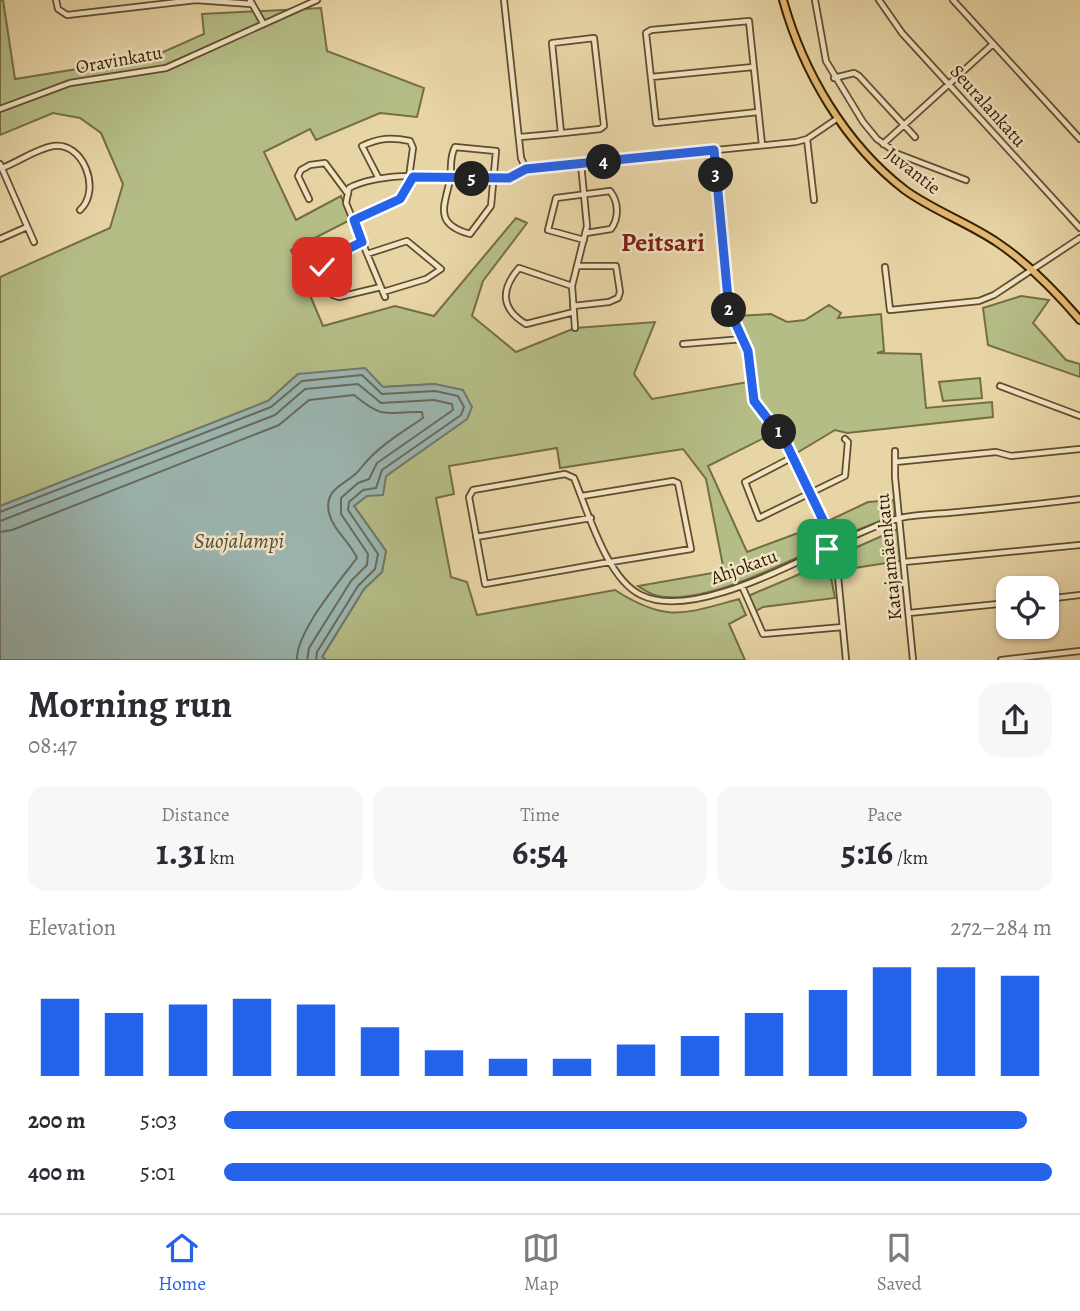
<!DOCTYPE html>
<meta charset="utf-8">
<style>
body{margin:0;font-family:Alegreya,serif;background:#f7f7f7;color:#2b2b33;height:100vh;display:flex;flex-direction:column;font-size:26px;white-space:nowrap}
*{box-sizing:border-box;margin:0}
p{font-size:23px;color:#7c7c81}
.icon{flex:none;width:38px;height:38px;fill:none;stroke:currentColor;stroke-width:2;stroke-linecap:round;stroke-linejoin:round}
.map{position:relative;height:660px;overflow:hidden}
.panel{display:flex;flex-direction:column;background:#fff;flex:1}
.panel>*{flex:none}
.buttons{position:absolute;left:996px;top:576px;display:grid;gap:14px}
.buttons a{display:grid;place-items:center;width:63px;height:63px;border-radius:14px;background:#fff;box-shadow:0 2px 5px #0004;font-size:35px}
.pin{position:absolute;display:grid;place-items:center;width:60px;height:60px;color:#fff;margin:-30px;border-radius:14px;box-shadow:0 4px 10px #0006}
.km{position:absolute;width:35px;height:35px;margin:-18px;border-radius:50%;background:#222;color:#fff;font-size:19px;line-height:35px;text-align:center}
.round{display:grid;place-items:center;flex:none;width:74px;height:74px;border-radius:21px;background:#f7f7f7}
.head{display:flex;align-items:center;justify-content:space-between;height:119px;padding:0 28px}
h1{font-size:38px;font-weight:600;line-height:52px}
.stats{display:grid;grid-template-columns:repeat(3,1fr);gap:10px;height:119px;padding:7px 28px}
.stats div{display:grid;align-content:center;border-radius:18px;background:#f7f7f7;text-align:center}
.stats b{font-size:35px;font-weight:600}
.stats small{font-size:19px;font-weight:400}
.stats p{font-size:19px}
.chart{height:196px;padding:14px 28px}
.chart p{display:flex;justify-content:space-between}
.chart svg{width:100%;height:126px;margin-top:7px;stroke:#2563eb;stroke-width:6}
ul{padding:0 28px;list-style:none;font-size:23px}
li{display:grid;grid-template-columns:112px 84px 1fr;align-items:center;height:52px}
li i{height:18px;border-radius:9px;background:#2563eb}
.menu{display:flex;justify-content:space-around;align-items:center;height:98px;border-top:2px solid #e1e1e2;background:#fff;font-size:19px;color:#7c7c81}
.menu a{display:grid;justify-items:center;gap:4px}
.menu .active{color:#2563eb}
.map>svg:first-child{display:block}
.green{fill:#b5bd87;stroke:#756e44;stroke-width:2}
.water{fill:#9bb6b1;stroke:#72796b;stroke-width:2}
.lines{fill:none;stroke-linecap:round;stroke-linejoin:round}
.shore{stroke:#686a5a;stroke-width:2}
.minor-casing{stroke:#624c2b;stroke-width:8}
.major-casing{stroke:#351e02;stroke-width:10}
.minor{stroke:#f0e4c5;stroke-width:4.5}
.major{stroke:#e4ba73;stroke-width:6}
.route-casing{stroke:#fff;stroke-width:14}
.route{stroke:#2563eb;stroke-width:9}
.labels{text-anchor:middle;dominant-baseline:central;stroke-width:5;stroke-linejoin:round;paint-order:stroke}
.street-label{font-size:19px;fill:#351e02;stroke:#f0e4c5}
.water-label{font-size:21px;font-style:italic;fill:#544c37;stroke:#f0e4c5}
.district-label{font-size:26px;font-weight:bold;fill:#7a1f14;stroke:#f0e4c5}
</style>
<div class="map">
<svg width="1080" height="660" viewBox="0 0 1080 660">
<rect width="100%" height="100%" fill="#e8d5a6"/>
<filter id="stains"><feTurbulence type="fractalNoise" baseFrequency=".00286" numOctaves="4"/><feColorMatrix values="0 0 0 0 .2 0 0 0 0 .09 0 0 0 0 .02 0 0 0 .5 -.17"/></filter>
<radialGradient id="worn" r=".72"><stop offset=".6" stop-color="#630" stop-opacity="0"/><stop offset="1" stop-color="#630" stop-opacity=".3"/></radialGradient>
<path class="green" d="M0,0H3L15,79L152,57L204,34L202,14L321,8L327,51L424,88L417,117L380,113L316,140L310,129L264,152L296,220L341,196L350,220L291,250L323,326L395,306L434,316L516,218L527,223L483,281L472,316L516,352L575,328L655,322L634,374L652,399L754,381L750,347L736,316L771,314L787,322L805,320L829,305L841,313L838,318L881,314L884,351L877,353L921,354L926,408L992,402L993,417L847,433L835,430L795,454L774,433L708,466L747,552L814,527L822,546C781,565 703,605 658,596C651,595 644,590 638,586L724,571L706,479L683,449L560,468L557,448L449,466L454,494L436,498L451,577L467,582L477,615L615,590C666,623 684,614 739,599L746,615L729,624L745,660H327L322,657L364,589L382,572L386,551L354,506L386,476L466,419L435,384L383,387L298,374L268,401L0,506V277L110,228L123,184L101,133L80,118L53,113L0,135Z
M1021,296L1049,300L1033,323L1066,360L1080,364V377L988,345L983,308Z
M980,378L982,398L943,401L939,382Z
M894,500L895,515L843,536L837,534L830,520L868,502Z
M898,529L900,561L841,570V554Z
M828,562L835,598L763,607L756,611L748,596Z"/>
<path class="water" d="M365,368L383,387L435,384L463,390L472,407L467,419L386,476L383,495L367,496L354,506L386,551L382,572L364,589L322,657L327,660H0V506L268,401L298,374Z"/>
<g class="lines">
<path class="shore" d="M0,512L271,407L302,381L362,375L382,394L435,391L458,396L464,407L461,415L382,470L376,488L363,490L349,502L348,510L378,554L375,569L358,586L317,652L316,660
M0,521L275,415L305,389L358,384L381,403L434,400L452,404L453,410L377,463L369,479L358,483L341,498V514L368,554L367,565L351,581L309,648L307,660
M0,532L12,530L279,425L309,400L354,395C386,421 384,411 422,412L423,418C401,433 377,447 361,468C350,484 323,486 329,513C333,530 351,543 357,558C340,580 296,632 297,660"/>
<defs>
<path id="minor" d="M56,0L58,9L67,15L196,0L251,4
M250,0L263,23
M504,0L521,158L526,169L796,142L807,139L838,118
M815,0L826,61L863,122L877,139L898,154L966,180
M879,0L902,33L1080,228
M953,0L1080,139
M651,77L753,67
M834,78L854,73L859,76L915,137
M0,109L70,83L166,68L317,0
M758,112L656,123L646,33L651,30L749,21L762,145
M519,137C546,135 573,132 600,129L604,126L594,38L552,43L561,133
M807,139L814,200
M883,144L993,44
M455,147L496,151L491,206L470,234C434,224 444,207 450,180C452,168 449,158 455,147Z
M714,150L729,309L748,351L754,401L786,443L835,545L846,660
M0,164L34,242
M2,168C18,162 36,149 53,146C83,141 102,190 80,210
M378,177L362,146C379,138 391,137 410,141L413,148L409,177
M309,199L298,176L301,170L310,165L325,163L348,194
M354,220L400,199L413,178
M0,239L27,227
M584,240L548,230L556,198L610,191C619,202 619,218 611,229L586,233
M362,242L329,258L322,267L333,295L339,297L381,287
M367,254L407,241L441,269L426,279L383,292
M885,267L890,310L979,301L994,295L1080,238
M572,286L519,268C500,290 501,309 526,324L574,312
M385,297L346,203L349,188C391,167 461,180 509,178L526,169
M573,306L609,302L618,298L620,292L616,266H577
M575,328L572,286L587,226L581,164
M683,344L743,339
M1000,386L1080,416
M895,451V477L913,660
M793,457L745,482L759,518L845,476L848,442L845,439
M895,462L996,452L1011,456L1080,449
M582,496L673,481L678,483L691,549L611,562L604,563L485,584L469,497L473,490L565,474L574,478C588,512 607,579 641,595C704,626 836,535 900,518C919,514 940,514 959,512C999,508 1040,504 1080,499
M476,537L591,518
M904,562L1080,545
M742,586L763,634L843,627
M1046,599L1080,595
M909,613L1008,603
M1001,660L1080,651"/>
<path id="major" d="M783,0C803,72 845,144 905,190C934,211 969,223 998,243C1029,264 1056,292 1080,320"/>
</defs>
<use href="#minor" class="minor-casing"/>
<use href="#major" class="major-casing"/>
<use href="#minor" class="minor"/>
<use href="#major" class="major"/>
</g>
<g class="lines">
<defs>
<path id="route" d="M322,267L329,258L362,242L354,220L400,199L413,177L509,178L526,169L714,150L729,309L748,351L754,401L786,443L835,545L827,549"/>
</defs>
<use href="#route" class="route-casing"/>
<use href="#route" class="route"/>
</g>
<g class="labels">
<g class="street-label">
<text transform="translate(119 60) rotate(-10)">Oravinkatu</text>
<text transform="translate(988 106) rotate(48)">Seuralankatu</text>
<text transform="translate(913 171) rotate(38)">Juvantie</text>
<text transform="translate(889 557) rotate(-96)">Katajamäenkatu</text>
<text transform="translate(744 567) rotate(-20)">Ahjokatu</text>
</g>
<g class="water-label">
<text x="239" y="541">Suojalampi</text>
</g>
<g class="district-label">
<text x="663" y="242">Peitsari</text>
</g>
</g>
<rect width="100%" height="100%" filter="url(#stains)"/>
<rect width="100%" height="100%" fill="url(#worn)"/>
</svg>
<div class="buttons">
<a><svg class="icon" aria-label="locate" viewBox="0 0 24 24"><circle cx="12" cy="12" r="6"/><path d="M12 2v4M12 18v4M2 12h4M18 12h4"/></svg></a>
</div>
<div class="pin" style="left:827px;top:549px;background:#1e9e55"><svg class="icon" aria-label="arrive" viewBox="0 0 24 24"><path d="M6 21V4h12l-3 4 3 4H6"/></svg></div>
<div class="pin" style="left:322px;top:267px;background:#d93025"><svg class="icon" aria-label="check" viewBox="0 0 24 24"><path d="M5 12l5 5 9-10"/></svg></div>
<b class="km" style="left:779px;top:432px">1</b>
<b class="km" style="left:729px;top:310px">2</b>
<b class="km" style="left:716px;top:175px">3</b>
<b class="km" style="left:604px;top:162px">4</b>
<b class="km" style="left:472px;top:179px">5</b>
</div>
<section class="panel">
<div class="head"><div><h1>Morning run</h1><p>08:47</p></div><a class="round"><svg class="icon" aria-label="share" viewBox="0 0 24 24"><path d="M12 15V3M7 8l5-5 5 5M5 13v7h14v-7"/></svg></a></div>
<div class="stats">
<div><p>Distance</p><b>1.31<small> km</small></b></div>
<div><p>Time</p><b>6:54</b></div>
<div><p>Pace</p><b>5:16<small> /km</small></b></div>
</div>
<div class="chart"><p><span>Elevation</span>272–284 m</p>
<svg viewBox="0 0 160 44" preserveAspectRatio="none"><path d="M5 44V17M15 44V22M25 44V19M35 44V17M45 44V19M55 44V27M65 44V35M75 44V38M85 44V38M95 44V33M105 44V30M115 44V22M125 44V14M135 44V6M145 44V6M155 44V9"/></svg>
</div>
<ul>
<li><b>200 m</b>5:03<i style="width:97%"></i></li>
<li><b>400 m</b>5:01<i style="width:100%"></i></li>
</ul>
</section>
<nav class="menu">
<a class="active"><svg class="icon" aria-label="home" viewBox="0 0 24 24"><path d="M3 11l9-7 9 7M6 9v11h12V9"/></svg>Home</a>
<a><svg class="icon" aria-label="map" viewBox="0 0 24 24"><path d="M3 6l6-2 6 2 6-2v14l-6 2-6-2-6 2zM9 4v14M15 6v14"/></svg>Map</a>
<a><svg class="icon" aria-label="saved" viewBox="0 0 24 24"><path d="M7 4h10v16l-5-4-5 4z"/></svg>Saved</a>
</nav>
